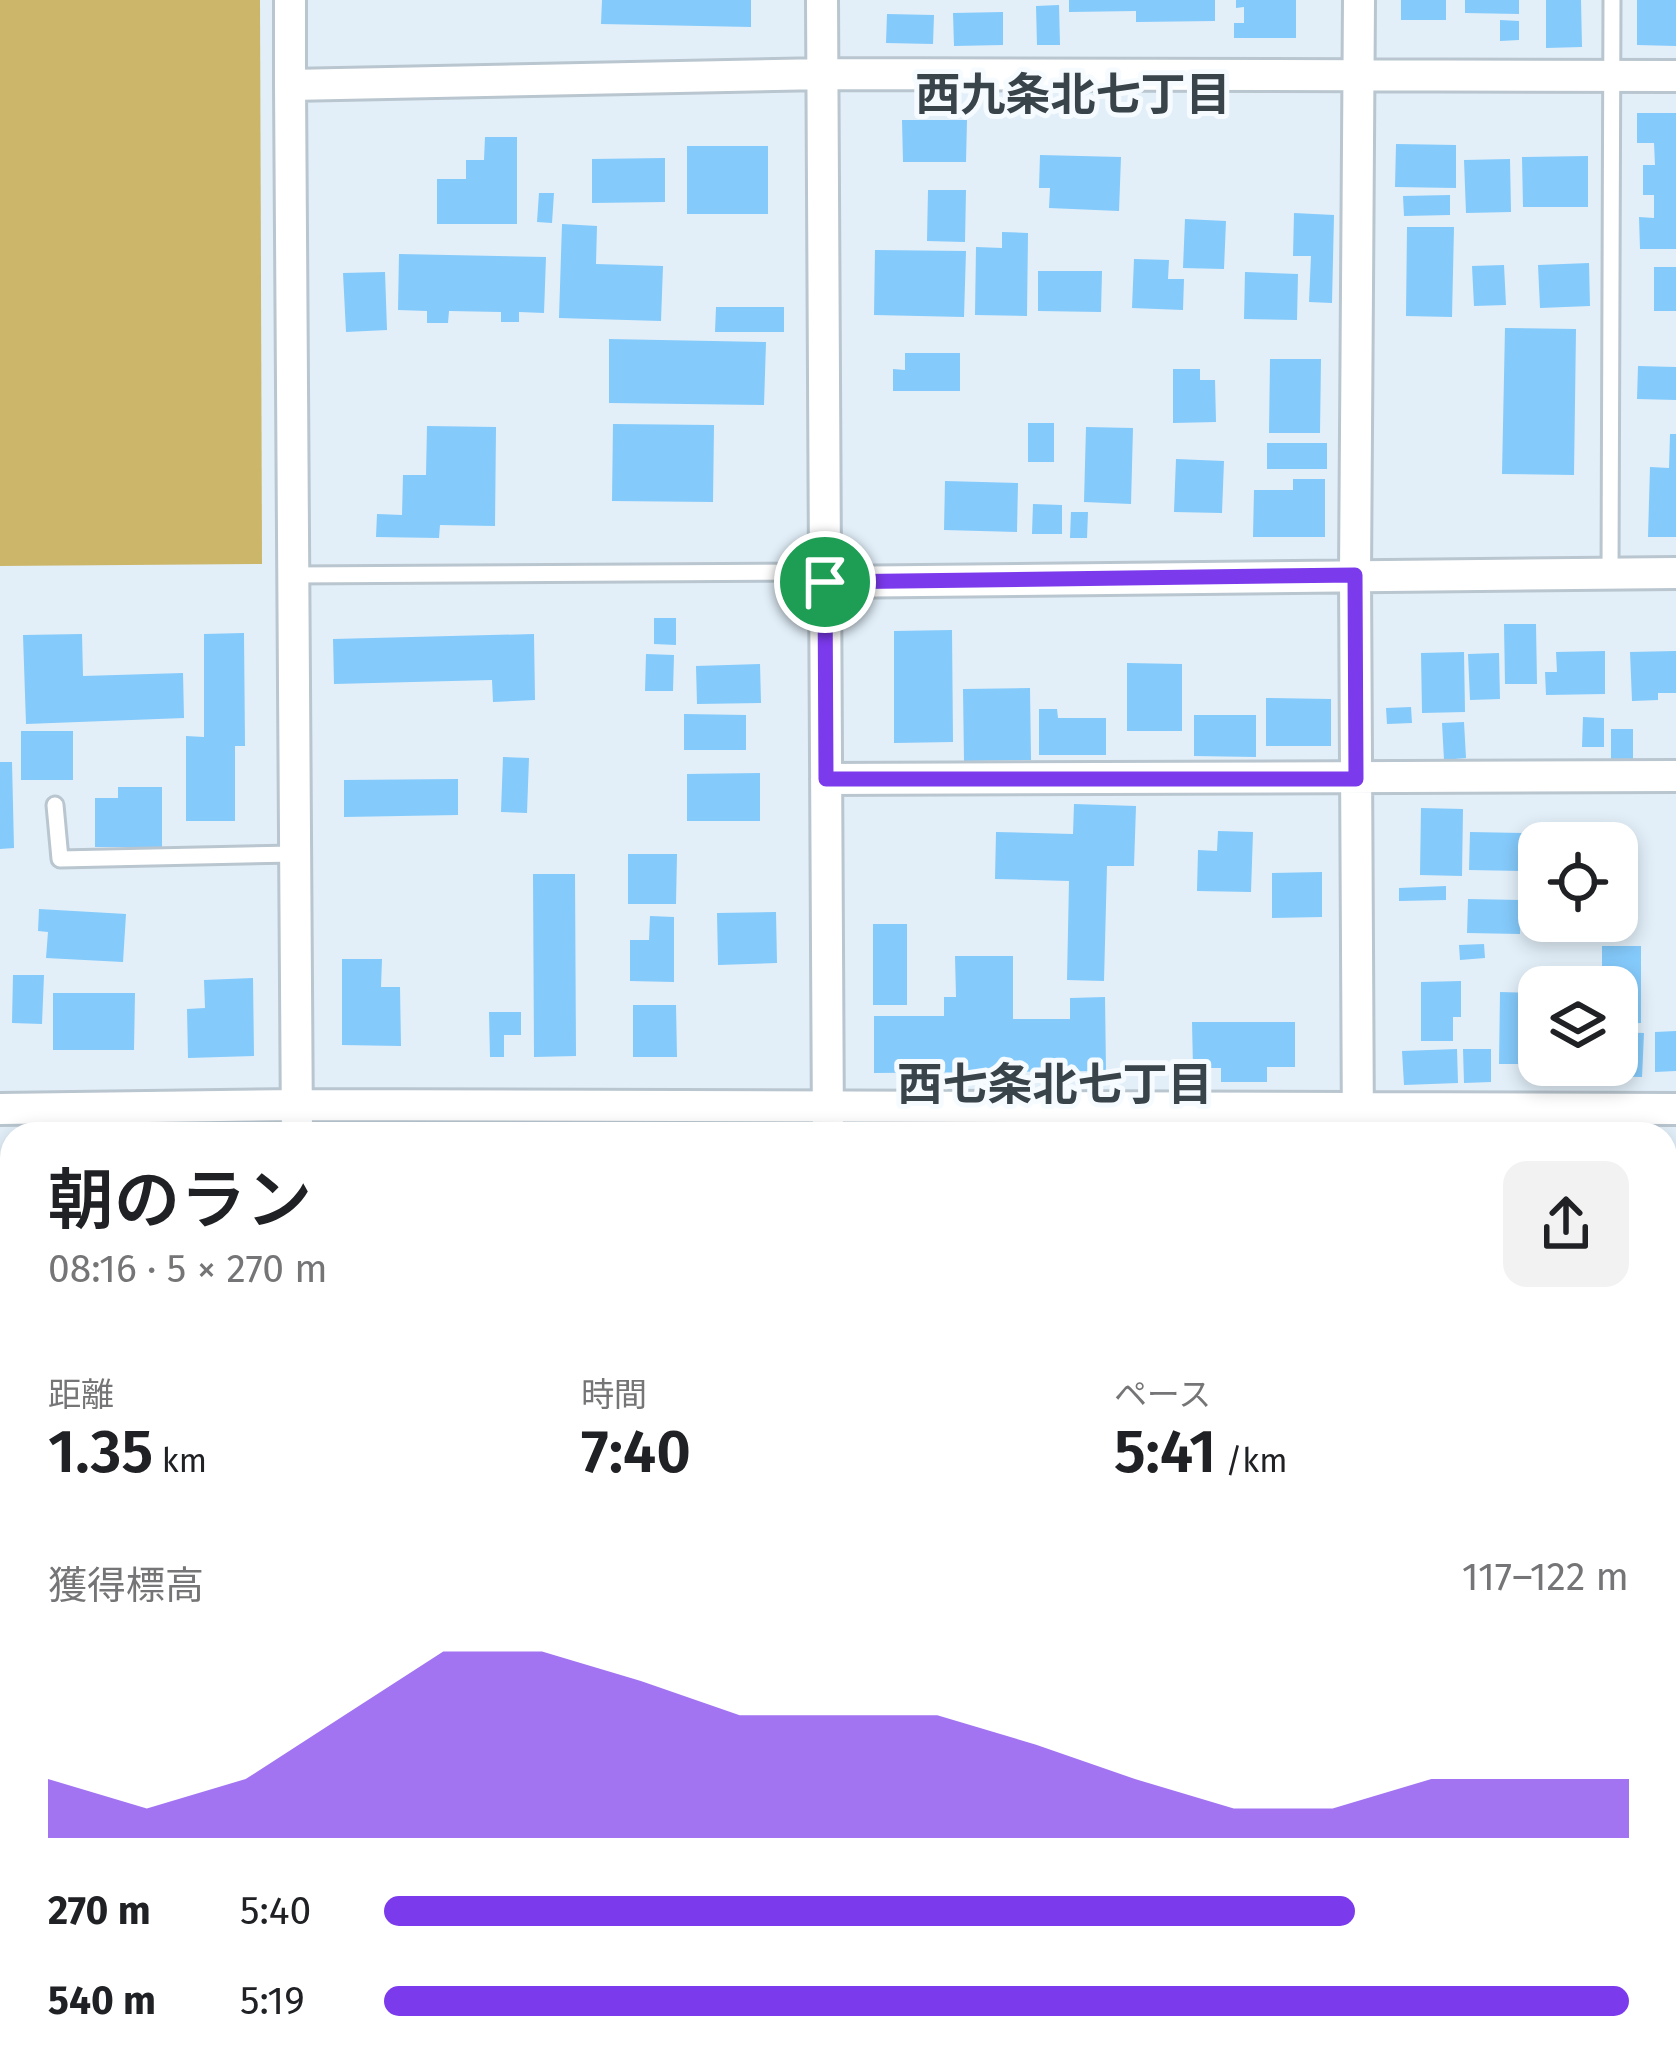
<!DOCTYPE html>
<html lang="ja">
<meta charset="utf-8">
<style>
body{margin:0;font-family:"Fira Sans","Noto Sans JP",sans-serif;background:#f2f2f2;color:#202124;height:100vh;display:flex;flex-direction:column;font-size:45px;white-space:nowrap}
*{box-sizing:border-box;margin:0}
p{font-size:39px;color:#757577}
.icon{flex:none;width:66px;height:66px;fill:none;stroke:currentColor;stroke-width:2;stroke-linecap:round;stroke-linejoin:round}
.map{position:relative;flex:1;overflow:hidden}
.side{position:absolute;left:0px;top:1122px;width:1677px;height:951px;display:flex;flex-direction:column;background:#fff;border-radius:36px 36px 0 0;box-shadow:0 6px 18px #0003}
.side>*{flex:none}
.controls{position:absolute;left:1518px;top:822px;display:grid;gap:24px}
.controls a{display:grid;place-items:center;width:120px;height:120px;border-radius:24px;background:#fff;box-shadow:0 6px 18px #0003;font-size:60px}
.pin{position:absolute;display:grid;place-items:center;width:102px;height:102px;color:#fff;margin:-51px;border:6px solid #fff;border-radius:50%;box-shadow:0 3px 12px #0007}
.round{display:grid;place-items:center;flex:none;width:126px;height:126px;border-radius:24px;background:#f2f2f2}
.overview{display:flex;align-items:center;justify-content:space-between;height:204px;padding:0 48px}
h1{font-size:66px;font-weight:600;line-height:90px}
.figures{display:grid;grid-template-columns:repeat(3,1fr);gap:18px;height:204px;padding:12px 48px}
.figures div{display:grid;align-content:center}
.figures b{font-size:60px;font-weight:600}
.figures small{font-size:33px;font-weight:400}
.figures p{font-size:33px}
.chart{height:336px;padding:24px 48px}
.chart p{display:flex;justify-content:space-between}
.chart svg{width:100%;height:216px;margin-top:12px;fill:#7c3aed;opacity:.7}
ul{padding:0 48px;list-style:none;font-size:39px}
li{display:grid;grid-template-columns:192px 144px 1fr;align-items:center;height:90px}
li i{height:30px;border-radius:15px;background:#7c3aed}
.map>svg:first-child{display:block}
.forest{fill:#ccb66a}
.building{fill:#84cafb}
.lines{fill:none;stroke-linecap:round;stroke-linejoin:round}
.lane-casing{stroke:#b9c6cf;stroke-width:21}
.street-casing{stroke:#b9c6cf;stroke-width:36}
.lane{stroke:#fff;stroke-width:15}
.street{stroke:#fff;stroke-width:30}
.route-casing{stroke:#fff;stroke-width:24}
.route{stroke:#7c3aed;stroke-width:15}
.labels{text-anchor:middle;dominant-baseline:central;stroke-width:10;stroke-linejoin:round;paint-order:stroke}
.neighbourhood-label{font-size:45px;font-weight:bold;fill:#38434a;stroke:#f6fbff}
</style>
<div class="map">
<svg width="1676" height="2072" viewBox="0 0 1676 2072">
<rect width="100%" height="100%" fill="#e2eff9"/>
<path class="forest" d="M0,0H260L262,564L0,566Z"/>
<path class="building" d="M602,0H751V27L601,24Z
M1069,0H1215V21L1136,22V11L1069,12Z
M1236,0H1296V38H1234V23H1244V7L1236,8Z
M1401,0H1446V20H1401Z
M1465,0H1519V14L1465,13Z
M1546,0H1581L1582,47L1546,48Z
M1637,0H1676V46L1637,45Z
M1059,5L1060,45H1037L1036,6Z
M1003,12V45L954,46L953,13Z
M887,14L934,15L933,44L886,43Z
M1500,20L1519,21V40L1500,41Z
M1637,113H1676V249H1640L1639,217L1654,218V195H1643V165H1655L1654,143H1637Z
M902,120H967L966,162H903Z
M485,137H517V224H437V179H466V160H484Z
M1396,144L1456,145V188L1395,187Z
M687,146H768V214H687Z
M1040,155L1121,157L1119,211L1049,208L1050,188H1039Z
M1588,156V207H1523L1522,157Z
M665,158V202L592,203V159Z
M1510,159L1511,212L1466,213L1464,160Z
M928,190H966L965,242L927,241Z
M539,193H554L552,223L537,222Z
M1450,195V215L1404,216L1403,196Z
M1294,213L1334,215L1332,303L1309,302L1311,256H1293Z
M1185,219L1226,221L1224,269L1183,268Z
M562,224L597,226L596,264L663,266L661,321L559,318Z
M1407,227H1454L1452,317L1406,316Z
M1002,232L1028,233L1027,316L975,315L976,247L1002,248Z
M875,250L966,251L964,317L874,315Z
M399,254L546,257L544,313L519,312V322H501V312L449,311L448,323H427V311L398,310Z
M1134,259L1169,260L1168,279H1184L1183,310L1132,308Z
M1589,263L1590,306L1540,308L1538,265Z
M1504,265L1506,305L1474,306L1472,266Z
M1654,267H1676V311H1654Z
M1038,271H1102L1101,312L1038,311Z
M385,272L387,330L346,332L343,273Z
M1245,272L1298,274L1297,320L1244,319Z
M716,307H784V332H715Z
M1505,328L1576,329L1574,475L1502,474Z
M609,339L766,342L764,405L609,403Z
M905,353H960V391H893V369L905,370Z
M1270,359H1321L1320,433H1269Z
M1638,366L1676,367V400L1637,399Z
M1173,369H1200V380H1215L1216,422L1173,423Z
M1028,423H1054V462H1028Z
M613,424L714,425L713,502L612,501Z
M427,426L496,427L495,526L440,525L439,538L376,537L377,514L402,515L403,475H426Z
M1086,427L1133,428L1131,504L1084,502Z
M1670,434H1676V537H1648L1650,467L1669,468Z
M1267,443H1327V469H1267Z
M1176,459L1224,461L1222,513L1174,512Z
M1293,479H1325V537H1253L1254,490H1293Z
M945,481L1018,483L1017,532L944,530Z
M1033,504L1062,505V534H1032Z
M1071,512H1088L1087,538H1070Z
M654,618H676V645L654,644Z
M1504,624H1536L1537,684H1505Z
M952,630L953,742L894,743V631Z
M244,633L245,746H235V821H186V736L204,737V634Z
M82,634L83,676L183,673L184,718L26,724L23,635Z
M534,634L535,700L493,702L492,680L334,684L333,639Z
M1605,651V694L1546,695L1545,672H1557L1556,652Z
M1676,651V693H1658V700L1632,701L1630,652Z
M1464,652L1465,712L1422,713L1421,653Z
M1499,653L1500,699L1470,700L1468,654Z
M646,654L674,655L673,691H645Z
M1127,663L1182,664V731H1127Z
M760,664L761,703L697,704L696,666Z
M1030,688L1031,760L964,761L963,689Z
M1266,698L1331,699V746H1266Z
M1411,707L1412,723L1387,724L1386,708Z
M1039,709H1057L1058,718H1106V755H1039Z
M684,714L746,715V750H684Z
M1194,715H1256V757L1194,756Z
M1583,717L1604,718V747H1582Z
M1464,722L1466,758L1444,760L1442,723Z
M1611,729H1633V759H1611Z
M21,731H73V780H21Z
M503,757L529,758L527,813L501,812Z
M0,762H12L14,848L0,849Z
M760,773V821H687V774Z
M458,779V815L344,817V780Z
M118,787H162V847H95V798H118Z
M1074,804L1136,806L1134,866H1107L1104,981L1067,980L1069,881L995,879L996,832L1073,834Z
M1421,808L1463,809L1462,876L1420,875Z
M1218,831L1253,832L1251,892L1197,891L1198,850L1217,851Z
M1470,832L1523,833L1522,871L1469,870Z
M1602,833V843H1539V834Z
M628,854H677L676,904H628Z
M1322,872V917L1272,918V873Z
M533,874H575L576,1056L534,1057Z
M1446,886V900L1399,901V888Z
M1468,899L1521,900L1520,934L1467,933Z
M39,909L126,914L123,962L46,958L48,932L38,931Z
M776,912L777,963L718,965L717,913Z
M650,916L674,917V982L630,981V940H649Z
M873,924H907V1005H873Z
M1484,944L1485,958L1460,960L1459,945Z
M1602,946H1641V1023L1617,1024V987H1602Z
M955,956H1013V1019H1070V998L1105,997L1106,1071L874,1073V1016H944V997H956Z
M342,959H382L381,987H400L401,1046L342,1045Z
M13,975H44L42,1024L12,1023Z
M253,978L254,1056L188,1058L187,1009L205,1008L204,980Z
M1461,981V1017H1453V1041H1421V982Z
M1500,992L1538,993L1537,1064H1499Z
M53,993H135L134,1050H53Z
M633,1005H676L677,1057H633Z
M489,1012H521V1035H504V1057H490Z
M1192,1022H1295V1067H1267V1082H1221V1068H1193Z
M1676,1031V1071L1655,1072V1032Z
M1617,1032L1644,1033L1642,1077L1586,1076L1587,1065H1617Z
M1457,1049L1458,1083L1404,1085L1402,1051Z
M1463,1049H1491V1082L1464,1083Z
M1665,1149L1676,1150V1192H1665Z
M1665,1213H1676V1255H1665Z
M0,1271H10L9,1323L0,1322Z
M1665,1280H1676V1342H1665Z
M0,1388H12V1442H0Z
M12,1481V1584H0V1482Z
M1665,1648H1676V1722H1666Z
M0,1795H12V1833H0Z"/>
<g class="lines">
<defs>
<path id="lane" d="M1610,573L1612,0
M293,575L825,572
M55,805L60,859L295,854
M1665,1416H1676
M0,1460L12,1459
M0,1858H12"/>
<path id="street" d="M822,0L828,1134
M290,85V0
M825,582L1676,573
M826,779L1676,776
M0,1109L297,1105L1676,1109
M297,1134L290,85L824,74L1676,76
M1358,1134L1355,575L1359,0
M1665,1610H1676
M0,1612H12
M1358,2061V2072
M293,2072V2061
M825,2072V2061"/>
</defs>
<use href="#lane" class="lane-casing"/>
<use href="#street" class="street-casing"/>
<use href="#lane" class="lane"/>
<use href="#street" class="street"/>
</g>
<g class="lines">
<defs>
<path id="route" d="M1355,575L1356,779H826L825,582Z"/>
</defs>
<use href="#route" class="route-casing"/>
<use href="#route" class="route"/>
</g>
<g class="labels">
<g class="neighbourhood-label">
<text x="1073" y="95">西九条北七丁目</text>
<text x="1055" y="1085">西七条北七丁目</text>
</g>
</g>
</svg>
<div class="controls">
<a><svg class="icon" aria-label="locate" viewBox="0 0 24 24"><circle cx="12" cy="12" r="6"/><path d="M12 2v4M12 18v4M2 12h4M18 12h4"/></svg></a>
<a><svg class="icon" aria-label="layers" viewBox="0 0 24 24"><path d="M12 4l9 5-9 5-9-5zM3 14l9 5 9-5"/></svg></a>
</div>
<div class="pin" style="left:825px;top:582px;background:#1e9e55"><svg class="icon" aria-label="arrive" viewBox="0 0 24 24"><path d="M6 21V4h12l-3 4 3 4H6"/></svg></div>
<section class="side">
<div class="overview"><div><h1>朝のラン</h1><p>08:16 · 5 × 270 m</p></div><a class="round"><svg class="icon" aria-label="share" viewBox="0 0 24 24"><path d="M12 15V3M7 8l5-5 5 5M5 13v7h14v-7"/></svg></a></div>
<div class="figures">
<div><p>距離</p><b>1.35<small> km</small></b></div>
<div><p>時間</p><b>7:40</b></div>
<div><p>ペース</p><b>5:41<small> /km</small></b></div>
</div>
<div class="chart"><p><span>獲得標高</span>117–122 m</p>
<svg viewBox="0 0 160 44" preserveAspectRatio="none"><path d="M0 44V32L10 38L20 32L30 19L40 6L50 6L60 12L70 19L80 19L90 19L100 25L110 32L120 38L130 38L140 32L150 32L160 32V44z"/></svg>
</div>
<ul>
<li><b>270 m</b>5:40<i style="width:78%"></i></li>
<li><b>540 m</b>5:19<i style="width:100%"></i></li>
</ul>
</section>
</div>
